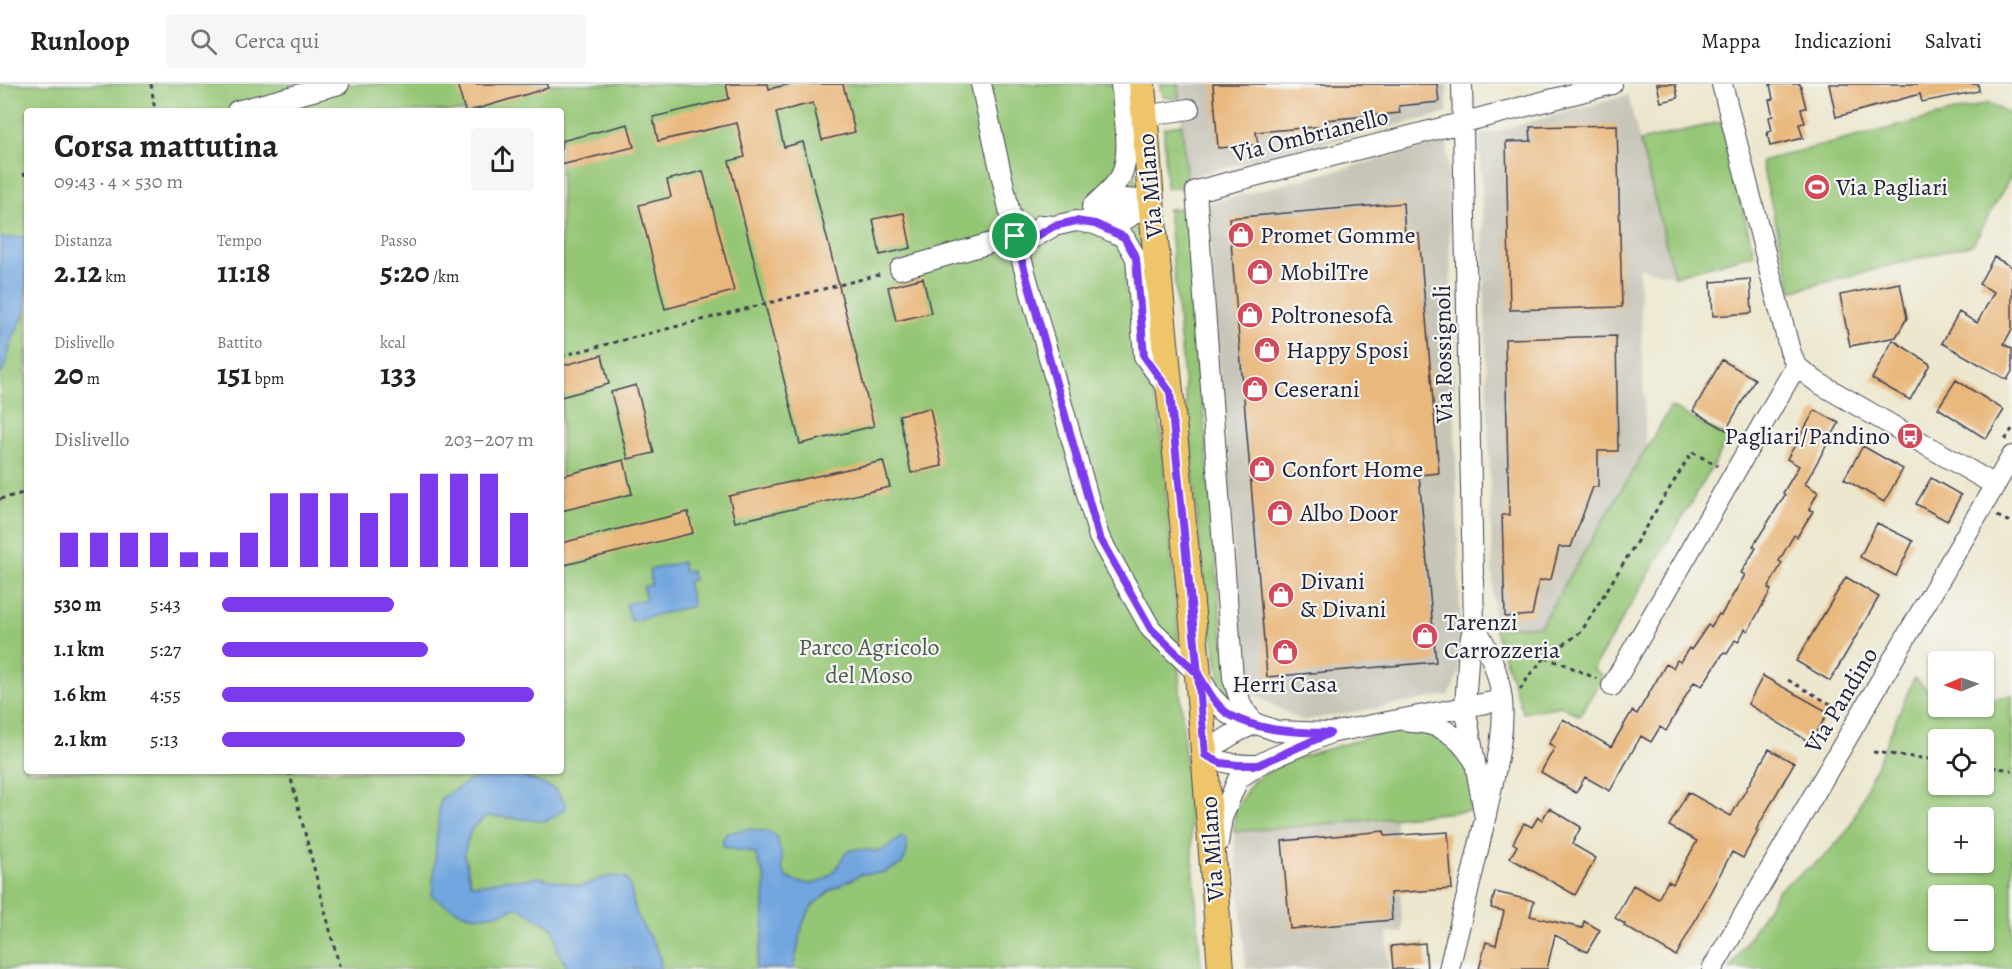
<!DOCTYPE html>
<html lang="it">
<meta charset="utf-8">
<style>
body{margin:0;font-family:Alegreya,serif;background:#f6f6f6;color:#222;height:100vh;display:flex;flex-direction:column;font-size:22px;white-space:nowrap}
*{box-sizing:border-box;margin:0}
p{font-size:20px;color:#767676}
.icon{flex:none;width:33px;height:33px;fill:none;stroke:currentColor;stroke-width:2;stroke-linecap:round;stroke-linejoin:round}
.map{position:relative;flex:1;overflow:hidden}
.details{position:absolute;left:24px;top:24px;width:540px;height:666px;display:flex;flex-direction:column;background:#fff;border-radius:6px;box-shadow:0 2px 4px #0004}
.details>*{flex:none}
.needle{width:39px;rotate:268deg}
.buttons{position:absolute;left:1928px;top:567px;display:grid;gap:12px}
.buttons a{display:grid;place-items:center;width:66px;height:66px;border-radius:6px;background:#fff;box-shadow:0 2px 4px #0004;font-size:30px}
.pin{position:absolute;display:grid;place-items:center;width:51px;height:51px;color:#fff;margin:-26px;border:3px solid #fff;border-radius:50%;box-shadow:0 2px 6px #0007}
.round{display:grid;place-items:center;flex:none;width:63px;height:63px;border-radius:6px;background:#f6f6f6}
.overview{display:flex;align-items:center;justify-content:space-between;height:102px;padding:0 30px}
h1{font-size:33px;font-weight:700;line-height:45px}
.figures{display:grid;grid-template-columns:repeat(3,1fr);gap:9px;height:102px;padding:6px 30px}
.figures div{display:grid;align-content:center}
.figures b{font-size:30px;font-weight:700}
.figures small{font-size:16px;font-weight:400}
.figures p{font-size:16px}
.chart{height:168px;padding:12px 30px}
.chart p{display:flex;justify-content:space-between}
.chart svg{width:100%;height:108px;margin-top:6px;stroke:#7c3aed;stroke-width:6}
ul{padding:0 30px;list-style:none;font-size:20px}
li{display:grid;grid-template-columns:96px 72px 1fr;align-items:center;height:45px}
li i{height:15px;border-radius:8px;background:#7c3aed}
header{display:flex;align-items:center;gap:36px;box-sizing:border-box;height:84px;padding:0 30px;background:#fff;border-bottom:2px solid #e0e0e0}
header strong{font-size:28px}
nav{display:flex;gap:33px;margin-inline-start:auto;font-size:21px}
.search{width:420px;height:54px;background:#f6f6f6;display:flex;align-items:center;gap:15px;box-sizing:border-box;padding:0 21px;border-radius:6px;color:#767676;font-size:22px}
.map>svg:first-child{display:block}
.industrial{fill:#c7c5b8}
.green{fill:#95c676;stroke:#5c7458;stroke-width:1.5;fill-rule:evenodd}
.water{fill:#72a6df;stroke:#4a648d;stroke-width:1.5}
.building{fill:#e9b87d}
.lines{fill:none;stroke-linecap:round;stroke-linejoin:round}
.minor-casing{stroke:#404051;stroke-width:22}
.major-casing{stroke:#404051;stroke-width:28}
.path{stroke:#404051;stroke-width:3;stroke-dasharray:4.5 4.5;stroke-linecap:butt}
.minor{stroke:#fff;stroke-width:20}
.major{stroke:#eec569;stroke-width:26}
.route-casing{stroke:#fff;stroke-width:12}
.route{stroke:#7c3aed;stroke-width:8}
.labels{text-anchor:middle;dominant-baseline:central;stroke-width:4.5;stroke-linejoin:round;paint-order:stroke}
.street-label{font-size:24px;fill:#22223b;stroke:#f6f6f2}
.poi-label{font-size:24px;fill:#22223b;stroke:#f6f6f2;text-anchor:start}
.park-label{font-size:24px;fill:#4a5b50;stroke:#f6f6f2}
</style>
<header>
<strong>Runloop</strong>
<div class="search"><svg class="icon" aria-label="search" viewBox="0 0 24 24"><circle cx="10" cy="10" r="6"/><path d="M15 15l6 6"/></svg>Cerca qui</div>
<nav><a>Mappa</a><a>Indicazioni</a><a>Salvati</a></nav>
</header>
<div class="map">
<svg width="2012" height="885" viewBox="0 0 2012 885">
<rect width="100%" height="100%" fill="#f6f6f2"/>
<filter id="ink" filterUnits="userSpaceOnUse"><feTurbulence type="fractalNoise" baseFrequency=".0167" numOctaves="2"/><feDisplacementMap in="SourceGraphic" scale="12" xChannelSelector="R" yChannelSelector="G"/><feConvolveMatrix kernelMatrix="1 2 1 2 8 2 1 2 1" color-interpolation-filters="sRGB"/></filter>
<filter id="wash" filterUnits="userSpaceOnUse"><feTurbulence type="fractalNoise" baseFrequency=".008" numOctaves="4" result="noise"/><feDisplacementMap in="SourceGraphic" scale="24" xChannelSelector="R" yChannelSelector="G"/><feGaussianBlur stdDeviation="1.35" result="paint"/><feColorMatrix in="noise" values="0 0 0 0 0 0 0 0 0 0 0 0 0 0 0 0 0 1.4 0 .05"/><feComposite in="paint" operator="in"/></filter>
<g filter="url(#wash)">
<rect width="100%" height="100%" fill="#ece7ce"/>
<path class="industrial" d="M1178,0H1447V29L1186,93Z
M1628,11L1674,192L1639,183L1646,365L1540,542L1494,543L1480,52Z
M1447,58L1461,557L1459,589L1449,611L1302,637L1244,605L1207,120Z
M1395,734L1403,848L1387,849L1389,885H1246L1234,748Z"/>
<path class="green" d="M0,0H1127L1155,318L1159,323L1179,561L1177,565L1201,885H0ZM27,27H561V687H27Z
M1160,0H1178L1179,14H1167L1161,11Z
M1989,19L2012,31V90L1973,160L1792,207L1761,77Z
M1721,38L1754,170L1674,192L1640,57Z
M1182,40L1187,104H1166L1164,44Z
M1187,124L1220,526L1233,618L1226,621C1218,604 1219,587 1216,569C1212,549 1207,529 1204,508L1168,125Z
M1671,323L1729,354L1593,585L1603,592L1580,632L1561,622L1523,629L1494,543L1540,542Z
M1914,594L1938,614V622L1948,623L1951,625L1961,623L1983,622V618L2012,611V885H1730L1778,806L1825,772L1849,745ZM1938,656H1983V700H1938ZM1938,734H1983V778H1938ZM1938,812H1983V856H1938Z
M1418,647L1441,654L1459,670L1471,688L1477,726L1234,748L1235,727L1253,697L1289,676L1387,648Z"/>
<path class="water" d="M27,153V224L12,256L5,283L0,291V154Z
M682,478L684,488L691,486L693,496L687,498L693,522L631,537L626,520L646,515L643,503L652,500L649,486Z
M485,687H510L555,705L567,723L547,737L487,732L471,745L464,770L471,800H486L505,795L518,796L537,793L581,802L606,793L619,792L627,795C633,806 632,817 636,828C643,849 662,862 661,885H568L557,866L554,845L518,823C509,826 500,830 490,831C469,835 449,824 432,812L440,715Z
M750,745L770,748L777,753L782,773V785L787,794C810,804 825,801 839,780C843,775 844,768 851,766C860,763 869,768 878,767C888,765 894,757 903,753L907,755V768L902,780L883,789L862,790L831,806L819,816L812,822L803,839L793,885H755L763,852L765,795L755,769L731,765L723,762V755L727,749Z"/>
<g id="blocks">
<path class="building" d="M457,0H548V4L470,27H465Z
M726,0H768L769,5L790,0H843L855,48L822,56L813,19L776,28L784,63L803,58L874,342L800,360L729,77L745,73L737,39L658,57L653,33L729,15Z
M1213,0H1437L1439,18L1399,22L1400,29L1325,36L1326,42L1256,48L1258,61L1218,64Z
M1657,0H1675L1678,14L1661,18Z
M1770,0H1800L1806,24L1801,25L1805,39L1799,40L1803,54L1770,62L1767,48L1772,47L1769,33L1773,32L1769,16L1773,15Z
M1829,0H1978L1979,7L1922,18L1920,10L1836,33Z
M628,40L634,63L561,81V57Z
M1617,41L1622,223L1510,226L1506,58L1531,57L1530,43Z
M703,87L734,207L665,225L639,121L671,113L667,96Z
M1403,119L1405,151L1419,150L1439,389L1419,391L1436,578L1267,593L1229,134Z
M904,129L911,164L880,171L873,135Z
M1994,173L2012,183V245L2004,260L2012,265V287L2007,296L1942,259L1959,228L1977,239L1994,208L1979,200Z
M923,194L931,229L896,237L888,203Z
M1750,195L1752,229L1713,232L1711,198Z
M1900,199L1907,234L1896,253L1850,262L1840,211Z
M1616,252L1618,367H1598V403H1593L1571,463H1559L1551,495L1539,497L1532,531L1505,533L1502,431H1509L1505,255Z
M1893,256L1930,280L1910,316L1872,295Z
M602,271L609,300L561,313V282Z
M1722,276L1755,295L1726,346L1693,327Z
M1956,296L2004,326L1986,355L1938,324Z
M636,301L654,369L628,375L611,308Z
M930,324L942,382L911,389L899,331Z
M1815,326L1839,339L1805,400L1818,408L1809,425L1813,427L1797,453L1794,451L1779,477L1782,479L1768,504L1771,506L1748,547L1745,545L1738,558L1735,556L1727,570L1724,568L1702,602L1694,598L1666,647L1660,643L1651,658L1641,652L1610,707L1585,693L1576,709L1541,688L1555,663L1549,660L1563,635L1611,663L1632,627L1637,630L1666,580L1673,584L1677,576L1680,578L1689,564L1691,566L1708,541L1711,543L1719,530L1721,531L1745,491L1741,489L1756,464L1753,462L1785,411L1783,409L1799,382L1787,375Z
M1863,362L1903,385L1884,418L1844,395Z
M624,376L632,410L561,427V392Z
M883,377L890,403L735,438L729,412Z
M1931,394L1961,411L1947,437L1916,420Z
M688,428L693,449L561,482V459Z
M1877,439L1913,457L1896,492L1860,473Z
M1846,493L1879,513L1830,597L1796,577Z
M1763,592L1828,628L1811,659L1748,620Z
M1769,665L1794,679L1756,746L1758,747L1743,774L1732,768L1676,872L1624,842L1625,840L1615,834L1633,801L1658,815L1668,797L1673,800L1697,757L1669,742L1688,708L1731,732Z
M1549,724L1581,743L1572,760L1596,774L1575,811L1510,774L1517,762L1513,759L1524,739L1532,743L1538,733L1542,736Z
M1384,747L1385,752L1448,748L1452,805L1390,809L1392,836L1290,845L1282,757Z
M1495,808L1534,817L1530,832L1582,844L1584,837L1600,846L1587,868L1555,851L1547,885H1479L1486,858L1496,861L1504,827L1491,824Z
M1425,859L1427,885H1393L1391,862Z"/>
</g>
</g>
<g filter="url(#ink)">
<use href="#blocks" fill-opacity="0" stroke="#404051" stroke-width="1.5"/>
<g class="lines">
<defs>
<path id="minor" d="M981,0L1015,152L1099,453L1151,545L1198,590L1211,612L1228,630L1277,647L1330,649
M1462,0L1474,540L1469,562L1465,623L1485,734
M1722,0L1790,267L1796,282L1817,298L1995,401
M237,27L339,0
M1144,32L1189,25
M1092,123C1101,114 1115,103 1121,92C1132,68 1123,26 1121,0
M1092,123L1126,115L1151,117
M1095,140L1124,153L1136,174L1144,272L1170,308
M1041,141L1054,142L1076,137L1095,140L1128,134L1151,117
M900,185L1015,152L1035,153L1054,142
M1612,602L1796,282
M1409,638C1439,638 1457,650 1473,675
M1255,640L1242,623L1233,594L1196,107L1612,0
M1255,640C1235,648 1221,656 1205,671C1223,680 1238,681 1258,681
M1218,759L1222,734L1238,695L1258,681L1274,673L1330,649L1502,616
M1449,885C1463,826 1479,767 1491,707C1497,678 1505,647 1502,616C1499,587 1488,565 1474,540
M1712,885L2012,372"/>
<path id="major" d="M1142,0L1151,117L1198,590L1221,885"/>
</defs>
<use href="#minor" class="minor-casing"/>
<use href="#major" class="major-casing"/>
<path class="path" d="M151,0L155,27
M23,90L27,91
M561,272L882,190
M2005,356L2012,345
M0,415L27,408
M1997,432L2012,439
M1545,574L1564,580L1597,595
M1788,596L1841,626
M1520,606L1531,589L1545,574L1581,548L1692,368L1718,382
M1873,668L1938,676
M1983,682L2012,686
M289,687L340,885"/>
<use href="#minor" class="minor"/>
<use href="#major" class="major"/>
</g>
</g>
<g class="lines" filter="url(#ink)">
<defs>
<path id="route" d="M1015,152L1099,453L1151,545L1198,590L1205,671L1221,679L1238,681H1258L1330,649C1296,648 1261,648 1230,631C1215,622 1207,604 1198,590L1170,308L1144,272L1136,174L1124,153L1095,140L1076,137L1054,142L1035,153L1015,152"/>
</defs>
<use href="#route" class="route-casing"/>
<use href="#route" class="route"/>
</g>
<defs>
<symbol id="stadium-disc" viewBox="-11 -11 22 22"><circle r="9.5" fill="#d1495b" stroke="#f6f6f2"/><path d="M0-5a6.5 5 0 1 0 0 10a6.5 5 0 1 0 0-10ZM-3.5-1.8h7v3.6h-7Z" fill="#fff"/></symbol>
<symbol id="shop-disc" viewBox="-11 -11 22 22"><circle r="9.5" fill="#d1495b" stroke="#f6f6f2"/><path d="M-5-2.5h2.3a2.7 3.5 0 0 1 5.4 0H5L5.5 6h-11ZM-1.5-2.5h3a1.5 2.3 0 0 0-3 0Z" fill="#fff"/></symbol>
<symbol id="bus-disc" viewBox="-11 -11 22 22"><circle r="9.5" fill="#d1495b" stroke="#f6f6f2"/><path d="M-5-6H5V4H4V6H2V4H-2V6H-4V4H-5ZM-3.5-4V0h7V-4ZM-3.5 1.2v1.5H-2V1.2ZM2 1.2v1.5H3.5V1.2Z" fill="#fff"/></symbol>
</defs>
<g fill-rule="evenodd">
<use href="#stadium-disc" x="1802" y="88" width="30" height="30"/>
<use href="#shop-disc" x="1226" y="136" width="30" height="30"/>
<use href="#shop-disc" x="1245" y="173" width="30" height="30"/>
<use href="#shop-disc" x="1235" y="216" width="30" height="30"/>
<use href="#shop-disc" x="1252" y="251" width="30" height="30"/>
<use href="#shop-disc" x="1240" y="290" width="30" height="30"/>
<use href="#bus-disc" x="1895" y="337" width="30" height="30"/>
<use href="#shop-disc" x="1247" y="370" width="30" height="30"/>
<use href="#shop-disc" x="1265" y="414" width="30" height="30"/>
<use href="#shop-disc" x="1266" y="496" width="30" height="30"/>
<use href="#shop-disc" x="1410" y="537" width="30" height="30"/>
<use href="#shop-disc" x="1270" y="553" width="30" height="30"/>
</g>
<g class="labels">
<g class="street-label">
<text transform="translate(1310 51) rotate(-14)">Via Ombrianello</text>
<text transform="translate(1150 102) rotate(-95)">Via Milano</text>
<text transform="translate(1443 270) rotate(-91)">Via Rossignoli</text>
<text transform="translate(1841 616) rotate(-59)">Via Pandino</text>
<text transform="translate(1212 765) rotate(-94)">Via Milano</text>
</g>
<g class="poi-label">
<text x="1836" y="103">Via Pagliari</text>
<text x="1260" y="151">Promet Gomme</text>
<text x="1280" y="188">MobilTre</text>
<text x="1270" y="231">Poltronesofà</text>
<text x="1286" y="266">Happy Sposi</text>
<text x="1274" y="305">Ceserani</text>
<text x="1890" y="352" text-anchor="end">Pagliari/Pandino</text>
<text x="1282" y="385">Confort Home</text>
<text x="1300" y="429">Albo Door</text>
<text x="1300" y="497">Divani<tspan x="1300" dy="28">&amp; Divani</tspan></text>
<text x="1444" y="538">Tarenzi<tspan x="1444" dy="28">Carrozzeria</tspan></text>
<text x="1285" y="600" text-anchor="middle">Herri Casa</text>
</g>
<g class="park-label">
<text x="869" y="563">Parco Agricolo<tspan x="869" dy="28">del Moso</tspan></text>
</g>
</g>
</svg>
<div class="buttons">
<a><svg class="needle" viewBox="-14 -14 28 28"><path d="M0-13l5 13h-10z" fill="#e53935"/><path d="M0 13l5-13h-10z" fill="#767676"/></svg></a>
<a><svg class="icon" aria-label="locate" viewBox="0 0 24 24"><circle cx="12" cy="12" r="6"/><path d="M12 2v4M12 18v4M2 12h4M18 12h4"/></svg></a>
<a>+</a>
<a>−</a>
</div>
<div class="pin" style="left:1015px;top:152px;background:#1e9e55"><svg class="icon" aria-label="arrive" viewBox="0 0 24 24"><path d="M6 21V4h12l-3 4 3 4H6"/></svg></div>
<section class="details">
<div class="overview"><div><h1>Corsa mattutina</h1><p>09:43 · 4 × 530 m</p></div><a class="round"><svg class="icon" aria-label="share" viewBox="0 0 24 24"><path d="M12 15V3M7 8l5-5 5 5M5 13v7h14v-7"/></svg></a></div>
<div class="figures">
<div><p>Distanza</p><b>2.12<small> km</small></b></div>
<div><p>Tempo</p><b>11:18</b></div>
<div><p>Passo</p><b>5:20<small> /km</small></b></div>
</div>
<div class="figures">
<div><p>Dislivello</p><b>20<small> m</small></b></div>
<div><p>Battito</p><b>151<small> bpm</small></b></div>
<div><p>kcal</p><b>133</b></div>
</div>
<div class="chart"><p><span>Dislivello</span>203–207 m</p>
<svg viewBox="0 0 160 44" preserveAspectRatio="none"><path d="M5 44V30M15 44V30M25 44V30M35 44V30M45 44V38M55 44V38M65 44V30M75 44V14M85 44V14M95 44V14M105 44V22M115 44V14M125 44V6M135 44V6M145 44V6M155 44V22"/></svg>
</div>
<ul>
<li><b>530 m</b>5:43<i style="width:55%"></i></li>
<li><b>1.1 km</b>5:27<i style="width:66%"></i></li>
<li><b>1.6 km</b>4:55<i style="width:100%"></i></li>
<li><b>2.1 km</b>5:13<i style="width:78%"></i></li>
</ul>
</section>
</div>
